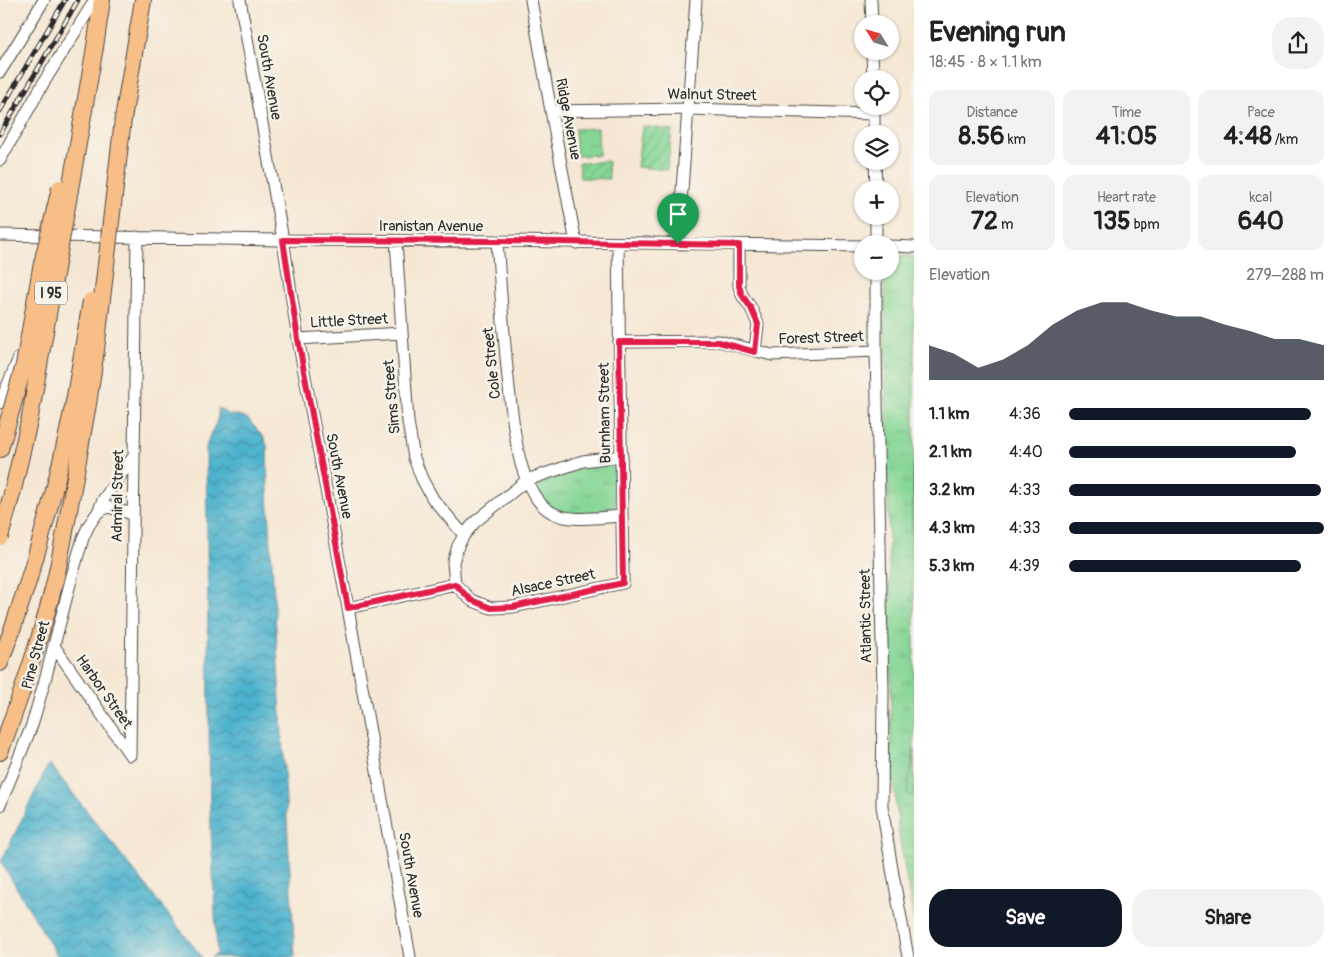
<!DOCTYPE html>
<meta charset="utf-8">
<style>
body{margin:0;font-family:Pangolin,sans-serif;background:#f2f2f2;color:#222;height:100vh;display:flex;flex-direction:column;font-size:19px;white-space:nowrap}
*{box-sizing:border-box;margin:0}
p{font-size:16px;color:#767676}
.icon{flex:none;width:28px;height:28px;fill:none;stroke:currentColor;stroke-width:2;stroke-linecap:round;stroke-linejoin:round}
.map{position:relative;flex:1;overflow:hidden}
.drawer{display:flex;flex-direction:column;background:#fff;width:425px}
.drawer>*{flex:none}
.needle{width:32px;rotate:307deg}
.tools{position:absolute;left:854px;top:15px;display:grid;gap:10px}
.tools a{display:grid;place-items:center;width:45px;height:45px;border-radius:50%;background:#fff;box-shadow:0 1px 4px #0004;font-size:25px}
.pin{position:absolute;display:grid;place-items:center;width:42px;height:42px;color:#fff;margin:-51px -21px;border-radius:50% 50% 50% 0;rotate:-45deg;box-shadow:0 0 5px #0007}
.pin .icon{rotate:45deg}
.round{display:grid;place-items:center;flex:none;width:52px;height:52px;border-radius:20px;background:#f2f2f2}
.summary{display:flex;align-items:center;justify-content:space-between;height:85px;padding:0 15px}
h1{font-size:28px;font-weight:700;line-height:38px}
.metrics{display:grid;grid-template-columns:repeat(3,1fr);gap:8px;height:85px;padding:5px 15px}
.metrics div{display:grid;align-content:center;border-radius:12px;background:#f2f2f2;text-align:center}
.metrics b{font-size:25px;font-weight:700}
.metrics small{font-size:14px;font-weight:400}
.metrics p{font-size:14px}
.chart{height:140px;padding:10px 15px}
.chart p{display:flex;justify-content:space-between}
.chart svg{width:100%;height:90px;margin-top:5px;fill:#111827;opacity:.7}
.cta{display:flex;gap:10px;margin-top:auto;padding:10px 15px}
.cta a{flex:1;height:58px;border-radius:20px;background:#111827;color:#fff;font-size:20px;font-weight:700;line-height:58px;text-align:center}
.cta a+a{background:#f2f2f2;color:#222}
ul{padding:0 15px;list-style:none;font-size:16px}
li{display:grid;grid-template-columns:80px 60px 1fr;align-items:center;height:38px}
li i{height:12px;border-radius:6px;background:#111827}
main{display:flex;flex:1;min-height:0}
.map>svg:first-child{display:block}
.grass{fill:url(#grass-tufts);stroke:#588060}
.garden{fill:url(#garden-furrows);stroke:#588060}
.pitch{fill:#86d696;stroke:#588060}
.water{fill:url(#water-waves);stroke:#3c6e7c}
.lines{fill:none;stroke-linecap:round;stroke-linejoin:round}
.minor-casing{stroke:#494744;stroke-width:13}
.highway-casing{stroke:#494744;stroke-width:18}
.minor{stroke:#fff;stroke-width:11}
.highway{stroke:#f7be88;stroke-width:16}
.rail-casing{stroke:#2b2b2b;stroke-width:5}
.rail{stroke:#f7f3e8;stroke-width:3;stroke-dasharray:9;stroke-linecap:butt}
.highway-bridge-casing{stroke:#494744;stroke-width:18;stroke-linecap:butt}
.highway-bridge{stroke:#f7be88;stroke-width:16}
.route-casing{stroke:#fff;stroke-width:10}
.route{stroke:#e11d48;stroke-width:6}
.labels{text-anchor:middle;dominant-baseline:central;stroke-width:5;stroke-linejoin:round;paint-order:stroke}
.shield{fill:#f7f3e8;stroke:#686764;stroke-width:1}
.shield-label{font-size:14px;font-weight:bold;fill:#2b2b2b}
.street-label{font-size:15px;fill:#2b2b2b;stroke:#f7f3e8}
</style>
<main>
<div class="map">
<svg width="914" height="957" viewBox="0 0 914 957">
<defs>
<pattern id="grass-tufts" width="24" height="20" patternUnits="userSpaceOnUse" patternTransform="scale(1.25)"><rect width="24" height="20" fill="#86d696"/><path d="M3 7l-1-3M5 7V3M7 7l1-3M15 17l-1-3M17 17v-4M19 17l1-3" fill="none" stroke="#74b881"/></pattern>
<pattern id="garden-furrows" width="10" height="10" patternUnits="userSpaceOnUse" patternTransform="scale(1.25)"><rect width="10" height="10" fill="#86d696"/><path d="M-1 1l2-2M0 10L10 0M9 11l2-2" fill="none" stroke="#74b881"/></pattern>
<pattern id="water-waves" width="16" height="10" patternUnits="userSpaceOnUse" patternTransform="scale(1.25)"><rect width="16" height="10" fill="#4eb2cd"/><path d="M0 5q4-4 8 0t8 0" fill="none" stroke="#4191a7"/></pattern>
</defs>
<rect width="100%" height="100%" fill="#f7f3e8"/>
<filter id="ink" filterUnits="userSpaceOnUse"><feTurbulence type="fractalNoise" baseFrequency=".02" numOctaves="2"/><feDisplacementMap in="SourceGraphic" scale="10" xChannelSelector="R" yChannelSelector="G"/><feConvolveMatrix kernelMatrix="1 2 1 2 8 2 1 2 1" color-interpolation-filters="sRGB"/></filter>
<filter id="wash" filterUnits="userSpaceOnUse"><feTurbulence type="fractalNoise" baseFrequency=".0096" numOctaves="4" result="noise"/><feDisplacementMap in="SourceGraphic" scale="20" xChannelSelector="R" yChannelSelector="G"/><feGaussianBlur stdDeviation="1.12" result="paint"/><feColorMatrix in="noise" values="0 0 0 0 0 0 0 0 0 0 0 0 0 0 0 0 0 1.4 0 .05"/><feComposite in="paint" operator="in"/></filter>
<g filter="url(#wash)">
<rect width="100%" height="100%" fill="#f6e7d4"/>
<path class="grass" d="M598,128L599,155L576,156L575,129Z
M890,256H914V921L899,835L891,753V675L884,271H890Z
M611,463L614,466L615,507L613,512L565,513L549,507L536,488C546,474 594,465 611,463Z"/>
<path class="garden" d="M642,126L672,130L667,170L637,167Z
M608,161L609,179L580,178L579,163Z"/>
<path class="pitch" d="M913,464H914V604L911,601Z
M914,750V796L907,795Z"/>
<path class="water" d="M218,408L229,415H238L247,418L264,438L267,445L268,492L295,957H211L217,954L210,810L206,448C207,444 208,439 210,435C215,424 219,421 218,408Z
M49,763L202,957H58L1,862Z"/>
</g>
<g filter="url(#ink)">
<g class="lines">
<defs>
<path id="minor" d="M240,0L283,240L298,339L348,608L410,957
M531,0L551,111L576,243
M871,0L872,24
M872,51L873,79
M0,72L44,0
M874,108V134
M551,111L687,109L874,114
M0,160L44,82L95,0
M875,161L876,189
M876,216V244
M0,235L283,240L497,241L862,246
M396,241L408,422L414,458L422,479L433,499L464,535
M497,241C501,293 504,345 510,397C513,419 515,442 521,464C526,481 535,503 551,512C569,523 601,517 622,516
M678,244L696,0
M739,245V286L742,295L751,308L758,324L755,351
M890,246L914,247
M876,271V351L883,692L882,806L892,869L908,957
M298,339L402,333
M619,342L719,341L772,355L876,351
M0,403L19,358
M98,512L108,507L133,514
M455,584L471,600L491,608L513,607L623,583L618,243
M455,584L453,562L458,546L464,535L475,522L527,480L583,461L622,456
M348,608L455,584
M54,646L130,755
M130,755L137,237
M0,805L32,725L45,680L72,576L83,538L89,525L98,512L103,500L134,456"/>
<path id="highway" d="M95,47L102,0
M123,119L143,0
M0,449L4,436
M0,663C32,578 56,491 74,402
M0,752C21,696 41,639 55,581C68,522 77,463 88,404"/>
</defs>
<use href="#minor" class="minor-casing"/>
<use href="#highway" class="highway-casing"/>
<use href="#minor" class="minor"/>
<use href="#highway" class="highway"/>
<defs>
<path id="rail" d="M0,111L65,0
M0,134L78,0"/>
</defs>
<use href="#rail" class="rail-casing"/>
<use href="#rail" class="rail"/>
<defs>
<path id="highway-bridge" d="M74,402L91,301
M88,404L96,350L123,119
M4,436L24,365L41,268L60,188
M0,537L13,490L30,417L95,47"/>
</defs>
<use href="#highway-bridge" class="highway-bridge-casing"/>
<use href="#highway-bridge" class="highway-bridge"/>
</g>
</g>
<g class="lines" filter="url(#ink)">
<defs>
<path id="route" d="M283,240L497,241L739,245V286L742,295L751,308L758,324L755,352L719,342H619L623,583L513,607L491,608L471,600L455,584L348,608L298,339Z"/>
</defs>
<use href="#route" class="route-casing"/>
<use href="#route" class="route"/>
</g>
<g class="labels">
<rect class="shield" x="35" y="281.5" width="32" height="23" rx="4"/>
<g class="shield-label">
<text x="51" y="293">I 95</text>
</g>
<g class="street-label">
<text transform="translate(269 77) rotate(80)">South Avenue</text>
<text transform="translate(712 95) rotate(1)">Walnut Street</text>
<text transform="translate(568 119) rotate(79)">Ridge Avenue</text>
<text x="431" y="226">Iranistan Avenue</text>
<text transform="translate(349 321) rotate(-3)">Little Street</text>
<text transform="translate(821 338) rotate(-2)">Forest Street</text>
<text transform="translate(492 363) rotate(-96)">Cole Street</text>
<text transform="translate(392 397) rotate(-95)">Sims Street</text>
<text transform="translate(605 413) rotate(-91)">Burnham Street</text>
<text transform="translate(339 476) rotate(79)">South Avenue</text>
<text transform="translate(118 496) rotate(-89)">Admiral Street</text>
<text transform="translate(553 583) rotate(-12)">Alsace Street</text>
<text transform="translate(866 616) rotate(-91)">Atlantic Street</text>
<text transform="translate(36 655) rotate(-75)">Pine Street</text>
<text transform="translate(104 692) rotate(55)">Harbor Street</text>
<text transform="translate(411 875) rotate(80)">South Avenue</text>
</g>
</g>
</svg>
<div class="tools">
<a><svg class="needle" viewBox="-14 -14 28 28"><path d="M0-13l5 13h-10z" fill="#e53935"/><path d="M0 13l5-13h-10z" fill="#767676"/></svg></a>
<a><svg class="icon" aria-label="locate" viewBox="0 0 24 24"><circle cx="12" cy="12" r="6"/><path d="M12 2v4M12 18v4M2 12h4M18 12h4"/></svg></a>
<a><svg class="icon" aria-label="layers" viewBox="0 0 24 24"><path d="M12 4l9 5-9 5-9-5zM3 14l9 5 9-5"/></svg></a>
<a>+</a>
<a>−</a>
</div>
<div class="pin" style="left:678px;top:244px;background:#1e9e55"><svg class="icon" aria-label="arrive" viewBox="0 0 24 24"><path d="M6 21V4h12l-3 4 3 4H6"/></svg></div>
</div>
<section class="drawer">
<div class="summary"><div><h1>Evening run</h1><p>18:45 · 8 × 1.1 km</p></div><a class="round"><svg class="icon" aria-label="share" viewBox="0 0 24 24"><path d="M12 15V3M7 8l5-5 5 5M5 13v7h14v-7"/></svg></a></div>
<div class="metrics">
<div><p>Distance</p><b>8.56<small> km</small></b></div>
<div><p>Time</p><b>41:05</b></div>
<div><p>Pace</p><b>4:48<small> /km</small></b></div>
</div>
<div class="metrics">
<div><p>Elevation</p><b>72<small> m</small></b></div>
<div><p>Heart rate</p><b>135<small> bpm</small></b></div>
<div><p>kcal</p><b>640</b></div>
</div>
<div class="chart"><p><span>Elevation</span>279–288 m</p>
<svg viewBox="0 0 160 44" preserveAspectRatio="none"><path d="M0 44V27L10 31L20 38L30 34L40 27L50 17L60 10L70 6L80 6L90 10L100 13L110 13L120 17L130 20L140 24L150 24L160 27V44z"/></svg>
</div>
<ul>
<li><b>1.1 km</b>4:36<i style="width:95%"></i></li>
<li><b>2.1 km</b>4:40<i style="width:89%"></i></li>
<li><b>3.2 km</b>4:33<i style="width:99%"></i></li>
<li><b>4.3 km</b>4:33<i style="width:100%"></i></li>
<li><b>5.3 km</b>4:39<i style="width:91%"></i></li>
</ul>
<div class="cta"><a>Save</a><a>Share</a></div>
</section>
</main>
